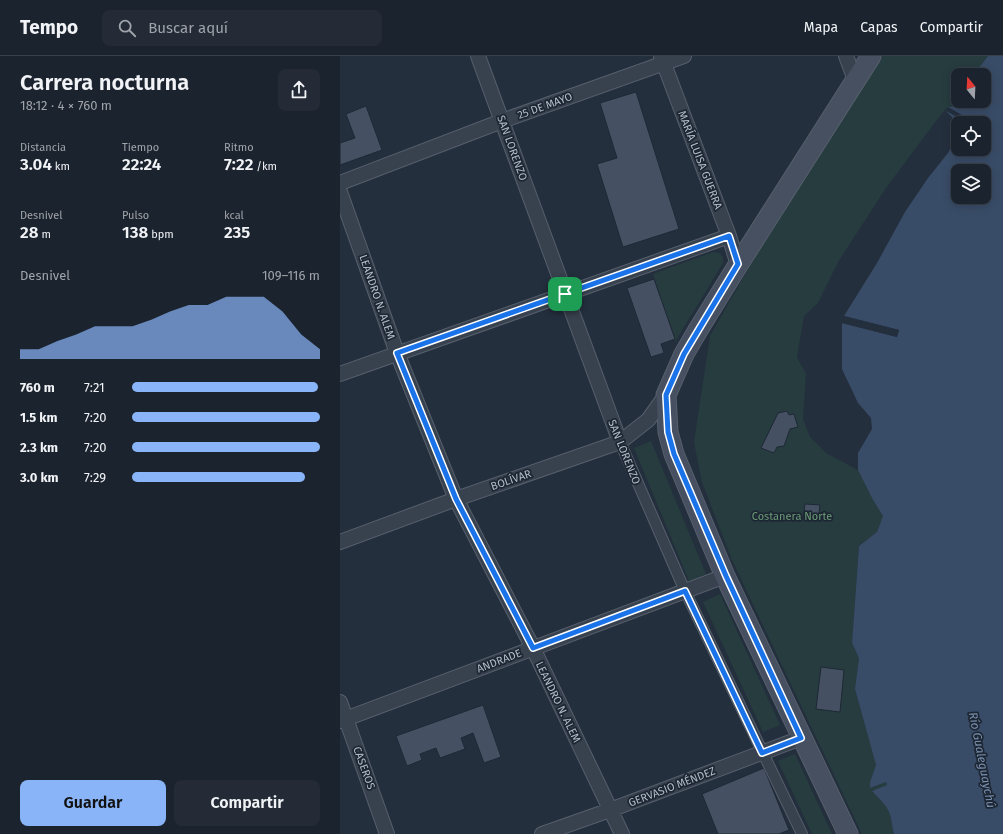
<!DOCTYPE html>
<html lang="es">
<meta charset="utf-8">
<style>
body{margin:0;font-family:"Fira Sans",sans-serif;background:#242b36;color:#f1f3f6;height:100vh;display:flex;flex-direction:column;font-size:15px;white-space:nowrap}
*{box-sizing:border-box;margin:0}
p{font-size:13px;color:#a0a4aa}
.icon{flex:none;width:22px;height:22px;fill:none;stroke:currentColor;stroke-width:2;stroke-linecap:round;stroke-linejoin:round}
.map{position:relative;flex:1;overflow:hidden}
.details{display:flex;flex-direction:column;background:#1b232e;width:340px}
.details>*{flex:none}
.needle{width:26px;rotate:342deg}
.fabs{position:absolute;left:611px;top:12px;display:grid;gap:8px}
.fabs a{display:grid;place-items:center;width:40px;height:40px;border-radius:8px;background:#1b232e;box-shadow:0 2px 10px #0003,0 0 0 1px #39404a;font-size:20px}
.pin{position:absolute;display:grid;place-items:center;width:34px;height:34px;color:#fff;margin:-17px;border-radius:8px;box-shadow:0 2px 6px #0006}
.round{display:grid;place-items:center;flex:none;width:42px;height:42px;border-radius:8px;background:#242b36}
.head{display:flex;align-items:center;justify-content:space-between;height:68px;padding:0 20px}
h1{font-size:22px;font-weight:600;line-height:30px}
.metrics{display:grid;grid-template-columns:repeat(3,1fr);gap:6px;height:68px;padding:4px 20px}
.metrics div{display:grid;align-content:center}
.metrics b{font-size:17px;font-weight:600}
.metrics small{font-size:11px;font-weight:400}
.metrics p{font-size:11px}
.chart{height:112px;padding:8px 20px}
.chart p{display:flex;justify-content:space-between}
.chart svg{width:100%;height:72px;margin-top:4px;fill:#8ab4f8;opacity:.7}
.button{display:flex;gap:8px;margin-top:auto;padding:8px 20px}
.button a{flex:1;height:46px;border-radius:8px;background:#8ab4f8;color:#111;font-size:16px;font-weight:600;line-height:46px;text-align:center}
.button a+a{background:#242b36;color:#f1f3f6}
ul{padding:0 20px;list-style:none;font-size:13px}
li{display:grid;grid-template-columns:64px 48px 1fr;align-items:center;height:30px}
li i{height:10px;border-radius:5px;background:#8ab4f8}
header{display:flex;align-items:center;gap:24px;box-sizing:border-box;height:56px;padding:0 20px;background:#1b232e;border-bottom:1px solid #39404a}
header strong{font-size:19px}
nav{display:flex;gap:22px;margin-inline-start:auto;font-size:14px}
.search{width:280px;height:36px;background:#242b36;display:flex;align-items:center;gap:10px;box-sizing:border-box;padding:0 14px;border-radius:8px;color:#a0a4aa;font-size:15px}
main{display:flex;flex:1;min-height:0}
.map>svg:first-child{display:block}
.green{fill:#263c3f}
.water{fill:#394c67;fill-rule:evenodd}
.pier{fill:#242f3e}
.building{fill:#455162;stroke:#1f2835}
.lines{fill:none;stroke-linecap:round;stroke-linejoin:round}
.pedestrian-casing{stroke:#565f6c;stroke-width:12}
.minor-casing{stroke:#565f6c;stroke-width:16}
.secondary-casing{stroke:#565f6c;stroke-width:21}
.pedestrian{stroke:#38414e;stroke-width:10}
.minor{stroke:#38414e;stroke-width:14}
.secondary{stroke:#465061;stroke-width:19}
.route-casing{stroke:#fff;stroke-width:8}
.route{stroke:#1a73e8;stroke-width:5}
.labels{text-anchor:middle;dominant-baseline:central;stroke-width:3.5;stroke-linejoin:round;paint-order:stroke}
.street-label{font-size:11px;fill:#b4bcc9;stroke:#1d2633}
.park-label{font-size:11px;fill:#6b9a76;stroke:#1d2633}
.water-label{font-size:12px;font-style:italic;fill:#7c92b1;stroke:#1d2633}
</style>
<header>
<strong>Tempo</strong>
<div class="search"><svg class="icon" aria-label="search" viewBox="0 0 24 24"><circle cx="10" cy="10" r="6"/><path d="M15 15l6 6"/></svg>Buscar aquí</div>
<nav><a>Mapa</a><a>Capas</a><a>Compartir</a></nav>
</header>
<main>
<section class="details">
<div class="head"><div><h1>Carrera nocturna</h1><p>18:12 · 4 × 760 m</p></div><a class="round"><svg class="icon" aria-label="share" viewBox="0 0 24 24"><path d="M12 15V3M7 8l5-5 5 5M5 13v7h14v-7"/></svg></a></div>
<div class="metrics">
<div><p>Distancia</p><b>3.04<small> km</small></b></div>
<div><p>Tiempo</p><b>22:24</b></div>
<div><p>Ritmo</p><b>7:22<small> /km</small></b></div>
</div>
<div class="metrics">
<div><p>Desnivel</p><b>28<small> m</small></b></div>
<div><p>Pulso</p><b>138<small> bpm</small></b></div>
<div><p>kcal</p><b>235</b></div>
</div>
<div class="chart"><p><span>Desnivel</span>109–116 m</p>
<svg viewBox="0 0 160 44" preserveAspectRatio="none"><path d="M0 44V38L10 38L20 33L30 29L40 24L50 24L60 24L70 20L80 15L90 11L100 11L110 6L120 6L130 6L140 15L150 29L160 38V44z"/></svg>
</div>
<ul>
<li><b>760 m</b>7:21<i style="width:99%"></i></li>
<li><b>1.5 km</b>7:20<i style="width:100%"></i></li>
<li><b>2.3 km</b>7:20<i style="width:100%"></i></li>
<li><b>3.0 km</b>7:29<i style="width:92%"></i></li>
</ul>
<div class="button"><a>Guardar</a><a>Compartir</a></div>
</section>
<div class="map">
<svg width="663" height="778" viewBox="0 0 663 778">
<rect width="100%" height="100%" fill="#242f3e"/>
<path class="green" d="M542,0H648L638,13L639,19H618V45H634L628,49L608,51L635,67H627L605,54L599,61L546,132L498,206L478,247L464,260L457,301L466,318L463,363L470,381L486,397L518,414L533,444L543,460L537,476L519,490L512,587L519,602L515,633L536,709L530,726V732L546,726L548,729L532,735C538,742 548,750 550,759C552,765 552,772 554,778H522L392,504L362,426L354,386L370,280L451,138Z
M373,196L379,197L383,201V207L335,286L313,218Z
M311,385L366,518L349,525L294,392Z
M380,538L440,669L423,676L363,546Z
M455,698L492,778H472L438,705Z"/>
<path class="water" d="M648,0H663V778H554C552,772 552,765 550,759C548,750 538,742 532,735L547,729L546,726L530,732V726L536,709L515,633L519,602L512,587L519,490L537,476L543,460L533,444L518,414V397L532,373L531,362L518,347L502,313V267L557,281L559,274L504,260L537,207L565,156L588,122L608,97L614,85L615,72L612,61L605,54L627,67H618V93H644V67H635L608,51L628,49L634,45H644V19H639L638,13ZM618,115H644V141H618Z"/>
<path class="pier" d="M608,51L635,67L629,66V67H627L605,54Z
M504,260L559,274L557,281L502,267V266L556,279L557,275L504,262Z"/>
<path class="building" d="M296,36L339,173L283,191L257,108L277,102L260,47Z
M26,50L42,94L0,109V87L15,82L6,58Z
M314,223L335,283L321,288L324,297L311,301L287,232Z
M447,355L449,359L454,358L458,371L450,373L444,390L437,391L434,397L421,392L438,357Z
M465,448L480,449L478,465L463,464Z
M481,611L504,614L500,656L476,653Z
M143,649L161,701L144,707L133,677L121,682L125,693L100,702L96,692L80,698L82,704L67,710L56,680Z
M424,712L449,774L439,778H378L362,738Z"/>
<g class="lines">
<defs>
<path id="pedestrian" d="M280,386L345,535L462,778"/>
<path id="minor" d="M138,0L280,386
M321,0L389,180L398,209
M506,0L515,24
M0,127L162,65L344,0
M0,136L57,297L116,443L193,592L282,778
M0,318L389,180
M0,486L116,443L280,386L308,364L326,339
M0,646L47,778
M0,665L385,520
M202,778L270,754L461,682"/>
<path id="secondary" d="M508,778L385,520L334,398L328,376L326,339L344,298L358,274L398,209L531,0"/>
</defs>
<use href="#pedestrian" class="pedestrian-casing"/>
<use href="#minor" class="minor-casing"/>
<use href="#secondary" class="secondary-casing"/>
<use href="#pedestrian" class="pedestrian"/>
<use href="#minor" class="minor"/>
<use href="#secondary" class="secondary"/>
</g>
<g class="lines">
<defs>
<path id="route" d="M389,180L398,208L344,298L326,339L328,376L334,398L386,520L461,682L422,697L345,535L193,592L116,443L57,297Z"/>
</defs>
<use href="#route" class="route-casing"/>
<use href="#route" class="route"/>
</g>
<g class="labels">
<g class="street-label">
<text transform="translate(205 50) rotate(-20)">25 DE MAYO</text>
<text transform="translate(172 92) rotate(70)">SAN LORENZO</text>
<text transform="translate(360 104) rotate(69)">MARÍA LUISA GUERRA</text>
<text transform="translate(37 241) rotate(71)">LEANDRO N. ALEM</text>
<text transform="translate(284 396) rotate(68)">SAN LORENZO</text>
<text transform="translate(171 424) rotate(-19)">BOLÍVAR</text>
<text transform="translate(159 605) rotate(-21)">ANDRADE</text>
<text transform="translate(218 646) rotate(64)">LEANDRO N. ALEM</text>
<text transform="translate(24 712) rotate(70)">CASEROS</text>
<text transform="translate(332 731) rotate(-21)">GERVASIO MÉNDEZ</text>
</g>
<g class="park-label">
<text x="452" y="460">Costanera Norte</text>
</g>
<g class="water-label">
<text transform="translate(642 704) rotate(79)">Río Gualeguaychú</text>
</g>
</g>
</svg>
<div class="fabs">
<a><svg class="needle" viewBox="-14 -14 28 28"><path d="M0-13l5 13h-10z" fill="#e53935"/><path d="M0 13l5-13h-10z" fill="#a0a4aa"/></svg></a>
<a><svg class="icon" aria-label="locate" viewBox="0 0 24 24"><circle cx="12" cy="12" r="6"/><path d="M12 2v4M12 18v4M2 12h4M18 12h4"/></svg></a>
<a><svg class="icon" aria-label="layers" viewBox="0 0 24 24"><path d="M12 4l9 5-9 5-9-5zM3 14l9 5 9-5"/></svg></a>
</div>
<div class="pin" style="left:225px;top:238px;background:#1e9e55"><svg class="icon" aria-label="arrive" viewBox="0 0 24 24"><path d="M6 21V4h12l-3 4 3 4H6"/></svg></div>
</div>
</main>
